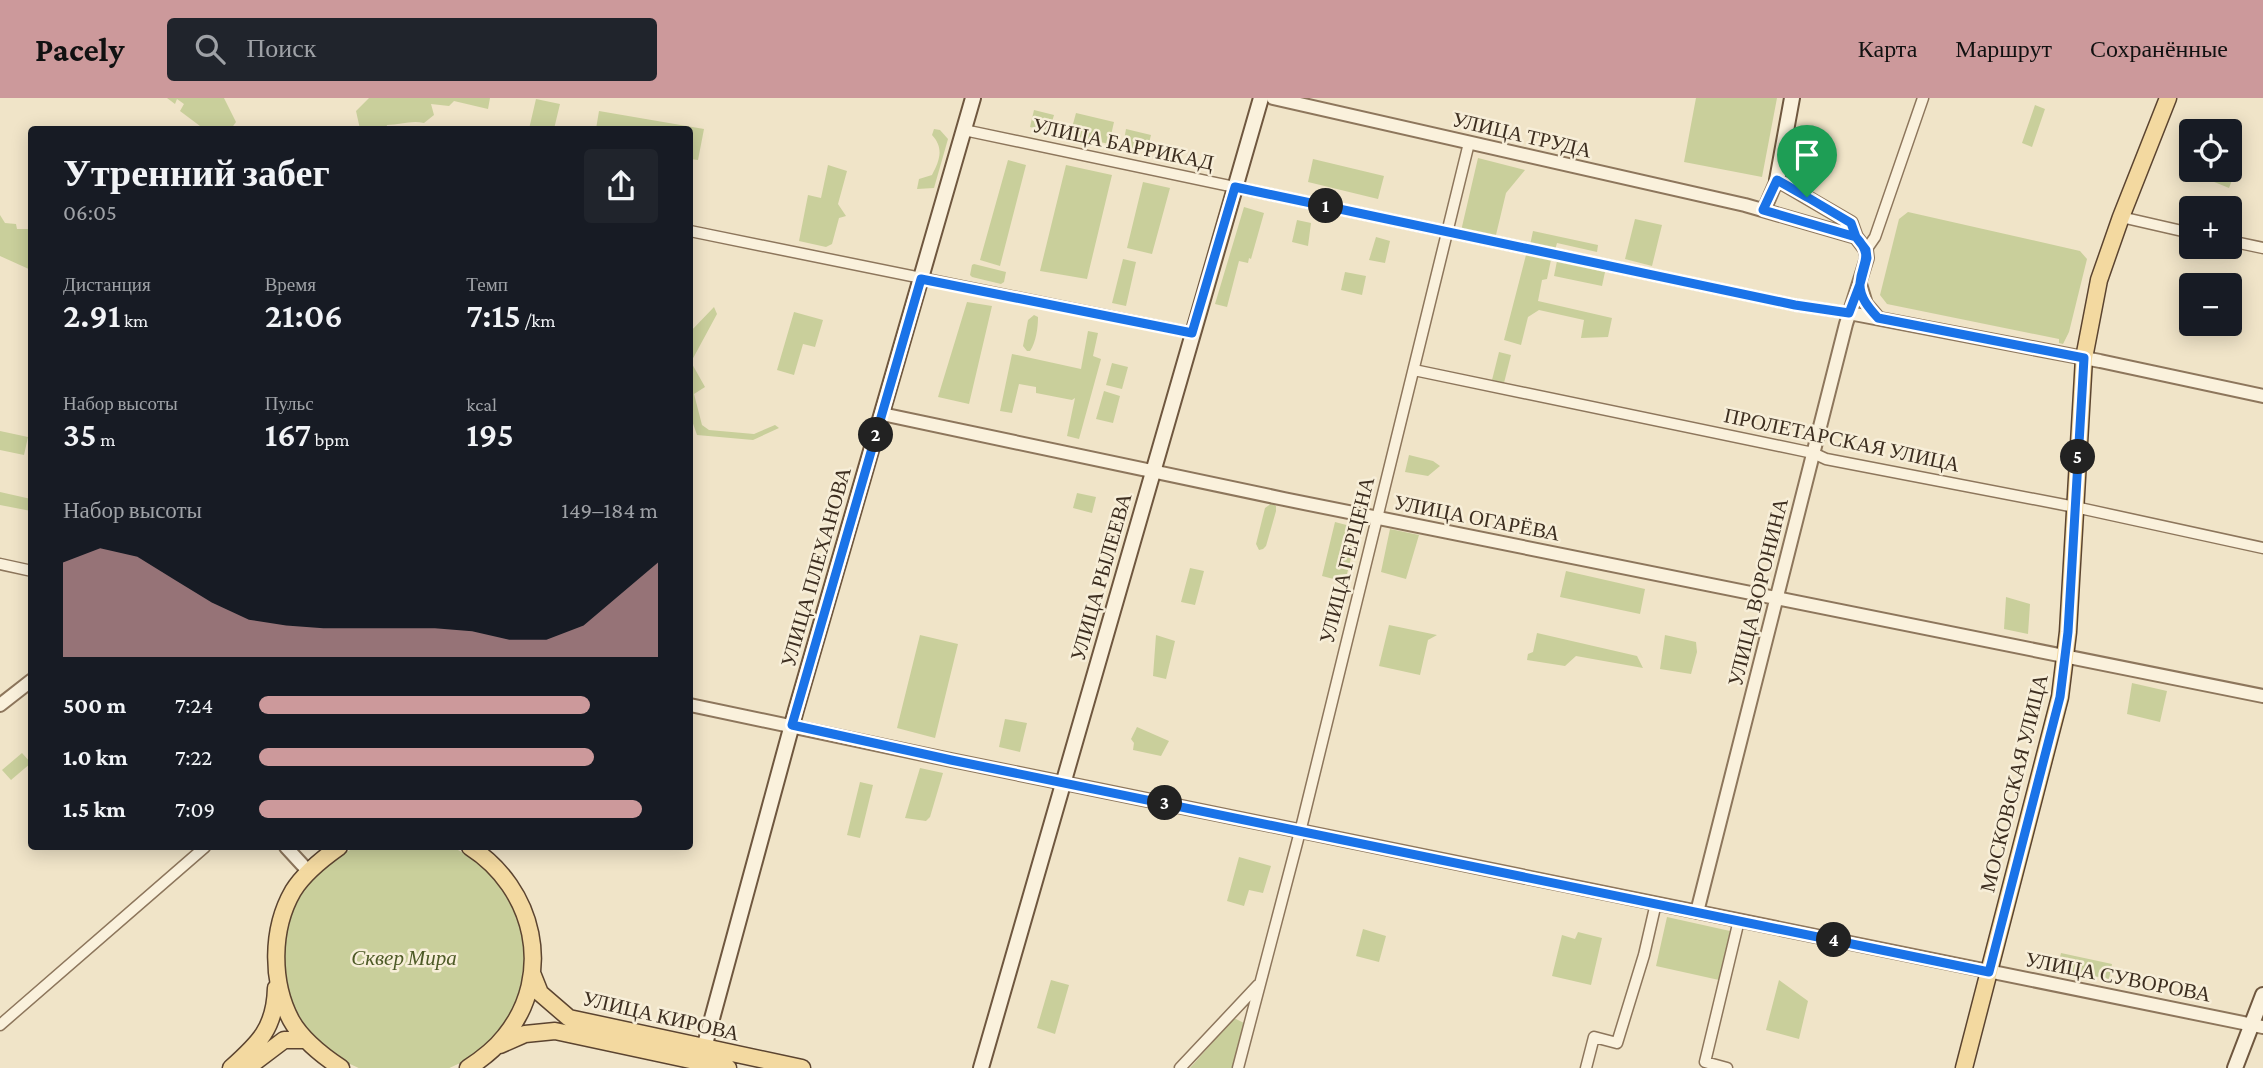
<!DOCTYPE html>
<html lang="ru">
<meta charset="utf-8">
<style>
body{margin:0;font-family:"Crimson Pro",serif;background:#20242c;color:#f1f3f6;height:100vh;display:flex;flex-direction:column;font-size:26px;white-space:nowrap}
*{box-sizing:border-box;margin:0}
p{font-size:23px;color:#9ea1a6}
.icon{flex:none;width:38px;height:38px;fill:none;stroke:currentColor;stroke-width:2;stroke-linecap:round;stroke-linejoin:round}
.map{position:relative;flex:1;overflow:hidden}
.panel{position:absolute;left:28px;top:28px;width:665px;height:724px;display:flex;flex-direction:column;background:#171b24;border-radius:7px;box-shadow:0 4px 18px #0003}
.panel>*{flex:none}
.fabs{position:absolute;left:2179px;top:21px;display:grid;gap:14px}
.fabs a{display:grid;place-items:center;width:63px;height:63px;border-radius:7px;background:#171b24;box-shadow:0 4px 18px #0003;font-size:35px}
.pin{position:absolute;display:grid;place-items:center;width:60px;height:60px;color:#fff;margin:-72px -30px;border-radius:50% 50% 50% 0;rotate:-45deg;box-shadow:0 0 7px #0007}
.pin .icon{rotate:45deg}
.km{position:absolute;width:35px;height:35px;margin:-18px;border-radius:50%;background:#222;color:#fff;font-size:19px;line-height:35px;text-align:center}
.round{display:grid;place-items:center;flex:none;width:74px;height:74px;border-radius:7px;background:#20242c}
.head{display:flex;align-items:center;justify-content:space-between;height:119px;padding:0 35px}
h1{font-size:38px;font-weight:600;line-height:52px}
.figures{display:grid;grid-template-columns:repeat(3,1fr);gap:10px;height:119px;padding:7px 35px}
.figures div{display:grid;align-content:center}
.figures b{font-size:35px;font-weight:600}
.figures small{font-size:19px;font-weight:400}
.figures p{font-size:19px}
.chart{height:196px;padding:14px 35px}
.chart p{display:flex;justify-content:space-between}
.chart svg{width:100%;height:126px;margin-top:7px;fill:#cc999b;opacity:.7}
ul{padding:0 35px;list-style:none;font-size:23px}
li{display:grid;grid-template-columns:112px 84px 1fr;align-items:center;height:52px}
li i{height:18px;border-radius:9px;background:#cc999b}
header{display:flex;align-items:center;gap:42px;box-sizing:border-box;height:98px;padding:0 35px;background:#cc999b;color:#111}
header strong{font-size:33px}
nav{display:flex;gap:38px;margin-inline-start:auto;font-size:24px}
.search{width:490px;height:63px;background:#20242c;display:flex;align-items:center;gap:18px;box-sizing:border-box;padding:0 24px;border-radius:7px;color:#9ea1a6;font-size:26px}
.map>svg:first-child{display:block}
.green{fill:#c9cf9b}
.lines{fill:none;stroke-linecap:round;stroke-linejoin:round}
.minor-casing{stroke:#8d765c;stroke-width:13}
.tertiary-casing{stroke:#8d765c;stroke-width:16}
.secondary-casing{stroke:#6f573f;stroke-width:18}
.primary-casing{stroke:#5b4430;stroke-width:19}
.minor{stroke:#faf1dc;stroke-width:10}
.tertiary{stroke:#faf1dc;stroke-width:12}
.secondary{stroke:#faf1dc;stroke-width:14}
.primary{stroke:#f3d9a0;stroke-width:16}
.route-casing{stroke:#fff;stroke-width:14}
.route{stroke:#1a73e8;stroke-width:9}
.labels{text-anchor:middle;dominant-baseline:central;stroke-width:5;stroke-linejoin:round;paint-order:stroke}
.street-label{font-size:21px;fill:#3d2e20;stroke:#f7eed8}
.park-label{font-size:21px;font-style:italic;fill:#4d5a26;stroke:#f7eed8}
</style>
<header>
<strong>Pacely</strong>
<div class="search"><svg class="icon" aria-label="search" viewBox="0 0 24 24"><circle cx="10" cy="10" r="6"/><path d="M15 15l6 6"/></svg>Поиск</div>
<nav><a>Карта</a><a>Маршрут</a><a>Сохранённые</a></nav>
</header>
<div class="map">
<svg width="2263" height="970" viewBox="0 0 2263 970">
<rect width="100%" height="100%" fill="#f0e4c8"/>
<path class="green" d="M167,0H224L236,24L231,31H197L200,28L180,13L184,6L177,1L175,6Z
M369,0H490L488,11L454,3L449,8L431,6L434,17L424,25C411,22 400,27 387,27L386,31H360L356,13Z
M1696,0H1777L1762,79L1684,64Z
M536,1L560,6L554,31H529Z
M2035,7L2045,11L2032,49L2022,45Z
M1034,12L1054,17L1049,34L1030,29Z
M599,13L704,31L698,62L690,61V32L596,31Z
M1076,15L1114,24L1109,46L1070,37Z
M934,31L940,32L948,41L934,90L917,91L919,81L932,77C940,62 944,50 932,37Z
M1126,31L1151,37L1147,53L1123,48Z
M2230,55L2241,59L2229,90L2207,81L2211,72H2230Z
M1478,60L1525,72L1506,95L1495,141L1461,133Z
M1313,61L1384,78L1378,101L1308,84Z
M1008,62L1026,67L1000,168L980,162Z
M828,67L847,73L838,106L846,118L839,120L832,146L826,149L799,143L808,97L821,100Z
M1066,67L1112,77L1087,181L1040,173Z
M1143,84L1170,90L1152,156L1127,150Z
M1244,109L1264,115L1251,161L1249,160L1248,165L1239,163L1227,209L1215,206Z
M1908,114L2080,153L2087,161L2069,234L2063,246L2059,245V241L1887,206L1880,197L1899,121Z
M0,117L5,125L16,126L17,131H31V172L0,158Z
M1635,121L1662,127L1652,168L1625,161Z
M1297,122L1311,125L1308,148L1292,144Z
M1533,133L1598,147L1597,154L1557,145L1555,152L1530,147Z
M1376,139L1390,143L1385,165L1369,162Z
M1526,157L1551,162L1547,181L1542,182L1538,203L1612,220L1608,239L1581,240L1584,222L1539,212L1528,219L1521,247L1504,242Z
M1123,161L1136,164L1126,208L1112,205Z
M1557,163L1605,174L1602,188L1554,178Z
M974,166L1006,174L1004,184L1001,186L972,179L970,177L972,167Z
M1345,174L1366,178L1362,197L1341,192Z
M967,204L992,208L969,306L938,299Z
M714,209L717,216L691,264L705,289L694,296L702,327L709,332L754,336L775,327L779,330L753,342L697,337L690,317V234Z
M794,214L823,222L815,249L803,246L794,277L777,272Z
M1034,217L1038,219C1038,230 1036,244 1030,253H1027L1023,248L1028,222Z
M1088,233L1098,235L1093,258L1101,261L1079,341L1067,338L1075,300L1072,302L1036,295V289L1019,286L1012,315L1000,313L1012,256L1081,271Z
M1499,254L1511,257L1504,285L1492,282Z
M1112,265L1128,269L1122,291L1106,287Z
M1104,293L1120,298L1113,325L1096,321Z
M0,333L28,339L24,357L0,352Z
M1409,357L1433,363L1440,368L1428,378L1405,374Z
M0,394L31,401V413L0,407Z
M1077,395L1096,399L1092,415L1073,410Z
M1272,405L1276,408V413L1266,448L1263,451L1259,452L1256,446L1265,410Z
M1335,424L1354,429L1351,439L1356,440L1345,484L1322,478Z
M1390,431L1419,437L1406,481L1381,474Z
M1190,470L1204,473L1195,507L1181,504Z
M1566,473L1645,491L1640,516L1560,499Z
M2006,499L2030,506L2028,536L2004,531Z
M1389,527L1437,537L1428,542L1420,577L1379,568Z
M1537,535L1637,558L1643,570L1576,558L1565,568L1527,562L1528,556L1533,554Z
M920,537L958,546L935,640L897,630Z
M1156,537L1175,543L1166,581L1153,578Z
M1665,537L1696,544L1697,554L1691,576L1660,571Z
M2132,585L2167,593L2160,624L2127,616Z
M1005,621L1027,625L1020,654L999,649Z
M1137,629L1169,643L1161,658L1133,652L1134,645L1131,641Z
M22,655L31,665L11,682L2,672Z
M920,670L943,675L930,719L926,723L905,720Z
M860,684L873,687L860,740L847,737Z
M284 859a120 120 0 1 1 240 0a120 120 0 1 1-240 0Z
M1239,759L1271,768L1263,795L1249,792L1244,808L1227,803Z
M1667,819L1730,833L1719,882L1656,868Z
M1363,831L1386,838L1379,864L1356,858Z
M1578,834L1602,840L1591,887L1552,878L1562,837L1575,841Z
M2061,855L2112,866L2109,881L2057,871Z
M1051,882L1069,887L1055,936L1037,930Z
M1779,882L1808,903L1799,941L1766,932Z
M1234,920L1244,925L1232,970H1190Z"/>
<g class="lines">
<defs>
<path id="minor" d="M964,32L1795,207L1849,215
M2121,119L2191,135
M690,133L1192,235
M2230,143L2263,150
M1866,152L1875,139L1923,0
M1414,272L1813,355L1826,361L2075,409L2263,450
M0,466L32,473
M0,927L205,749
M1180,970L1258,887
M1238,970L1303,722L1469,45
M1586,970L1594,939L1617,945L1644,857L1656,805
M1727,970L1705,964L1739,822"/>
<path id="tertiary" d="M1273,0L1745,107L1856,139
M1860,186L1866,206L1878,220
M1849,215L2100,263L2263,298
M882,316L1284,401L2263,598
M0,607L32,582
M690,607L951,662L2263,929
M286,749L309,774
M1697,814L1846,226L1867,160L1866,152L1856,139L1851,125L1777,82L1764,112"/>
<path id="secondary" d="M1777,82L1792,0
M704,950L796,612L973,0
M981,970L1261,0
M2235,970L2263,897"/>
<path id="primary" d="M339,749C322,761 304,775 293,793C271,831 271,884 291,922C302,942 323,958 341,970
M532,875L540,895L569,920L802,970
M500,947L525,936L555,933L728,970
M231,970C259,945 275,930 276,890
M247,970L284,942H306
M468,970C482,961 495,951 505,938C555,876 534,790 470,749
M1964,970L2060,599L2068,534L2084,260L2099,182L2121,119L2168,0"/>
</defs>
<use href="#minor" class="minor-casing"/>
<use href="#tertiary" class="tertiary-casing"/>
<use href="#secondary" class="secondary-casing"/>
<use href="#primary" class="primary-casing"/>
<use href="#minor" class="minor"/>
<use href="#tertiary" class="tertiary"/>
<use href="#secondary" class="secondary"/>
<use href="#primary" class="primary"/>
</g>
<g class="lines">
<defs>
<path id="route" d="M1807,99L1851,125L1856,139L1866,152L1867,160L1860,186L1849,215L1795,207L1235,89L1192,235L921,181L792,627L951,662L1989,874L2060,599L2068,534L2084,260L1878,220C1869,210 1859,199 1860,185C1862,163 1874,159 1856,139L1763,112L1777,82L1807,99"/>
</defs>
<use href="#route" class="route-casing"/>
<use href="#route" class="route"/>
</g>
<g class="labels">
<g class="street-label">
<text transform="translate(1522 37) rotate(13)">УЛИЦА ТРУДА</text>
<text transform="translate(1123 46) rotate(12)">УЛИЦА БАРРИКАД</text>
<text transform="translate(1842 342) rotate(12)">ПРОЛЕТАРСКАЯ УЛИЦА</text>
<text transform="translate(1477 420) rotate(11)">УЛИЦА ОГАРЁВА</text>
<text transform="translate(1347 462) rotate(-76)">УЛИЦА ГЕРЦЕНА</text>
<text transform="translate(816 469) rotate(-74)">УЛИЦА ПЛЕХАНОВА</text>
<text transform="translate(1101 479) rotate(-74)">УЛИЦА РЫЛЕЕВА</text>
<text transform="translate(1758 494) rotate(-76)">УЛИЦА ВОРОНИНА</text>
<text transform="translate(2014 685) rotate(-76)">МОСКОВСКАЯ УЛИЦА</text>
<text transform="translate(2118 879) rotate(11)">УЛИЦА СУВОРОВА</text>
<text transform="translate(661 918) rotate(13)">УЛИЦА КИРОВА</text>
</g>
<g class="park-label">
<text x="404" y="860">Сквер Мира</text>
</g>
</g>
</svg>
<div class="fabs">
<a><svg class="icon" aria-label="locate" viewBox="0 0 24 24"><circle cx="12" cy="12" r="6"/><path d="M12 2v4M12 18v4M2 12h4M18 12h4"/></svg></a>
<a>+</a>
<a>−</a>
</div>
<div class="pin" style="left:1807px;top:99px;background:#1e9e55"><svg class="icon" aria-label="arrive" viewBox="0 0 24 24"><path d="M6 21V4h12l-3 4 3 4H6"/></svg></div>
<b class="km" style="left:1326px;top:108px">1</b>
<b class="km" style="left:876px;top:337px">2</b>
<b class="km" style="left:1165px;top:705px">3</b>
<b class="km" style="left:1834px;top:842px">4</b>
<b class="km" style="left:2078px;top:359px">5</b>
<section class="panel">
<div class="head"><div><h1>Утренний забег</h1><p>06:05</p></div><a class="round"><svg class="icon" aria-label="share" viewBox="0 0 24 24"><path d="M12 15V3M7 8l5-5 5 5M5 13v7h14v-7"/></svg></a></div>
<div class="figures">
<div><p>Дистанция</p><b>2.91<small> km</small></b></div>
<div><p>Время</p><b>21:06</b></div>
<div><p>Темп</p><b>7:15<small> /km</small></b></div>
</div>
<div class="figures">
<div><p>Набор высоты</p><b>35<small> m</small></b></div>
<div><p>Пульс</p><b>167<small> bpm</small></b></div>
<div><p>kcal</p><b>195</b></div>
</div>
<div class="chart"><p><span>Набор высоты</span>149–184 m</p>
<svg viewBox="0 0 160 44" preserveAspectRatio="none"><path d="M0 44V11L10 6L20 9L30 17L40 25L50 31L60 33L70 34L80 34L90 34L100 34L110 35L120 38L130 38L140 33L150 22L160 11V44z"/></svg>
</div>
<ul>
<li><b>500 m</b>7:24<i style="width:83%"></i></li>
<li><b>1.0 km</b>7:22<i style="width:84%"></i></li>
<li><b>1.5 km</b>7:09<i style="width:96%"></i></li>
</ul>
</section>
</div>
